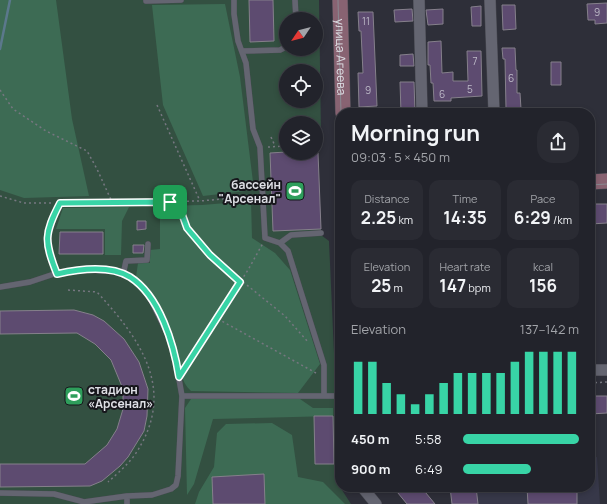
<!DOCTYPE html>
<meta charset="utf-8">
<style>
body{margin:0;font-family:Manrope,sans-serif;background:#2a2b33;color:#f1f3f6;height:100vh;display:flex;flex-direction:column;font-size:15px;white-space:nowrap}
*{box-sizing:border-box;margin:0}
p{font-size:13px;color:#a2a4a9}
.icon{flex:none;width:22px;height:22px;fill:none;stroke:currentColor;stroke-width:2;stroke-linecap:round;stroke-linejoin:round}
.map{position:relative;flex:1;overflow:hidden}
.sheet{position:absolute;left:335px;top:108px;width:260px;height:384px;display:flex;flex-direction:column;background:#22232b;border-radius:16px;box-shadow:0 2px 6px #0003,0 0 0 1px #3f4047}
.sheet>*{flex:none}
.needle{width:26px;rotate:235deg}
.tools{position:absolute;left:279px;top:12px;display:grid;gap:8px}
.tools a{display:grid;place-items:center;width:44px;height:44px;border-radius:50%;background:#22232b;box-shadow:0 2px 6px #0003,0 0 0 1px #3f4047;font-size:20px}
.pin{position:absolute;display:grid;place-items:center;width:34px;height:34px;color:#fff;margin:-17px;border-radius:8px;box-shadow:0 2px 6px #0006}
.round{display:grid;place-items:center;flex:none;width:42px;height:42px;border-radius:16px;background:#2a2b33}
.overview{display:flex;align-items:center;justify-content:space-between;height:68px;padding:0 16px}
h1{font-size:22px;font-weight:700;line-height:30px}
.figures{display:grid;grid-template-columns:repeat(3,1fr);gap:6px;height:68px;padding:4px 16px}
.figures div{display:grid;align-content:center;border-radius:10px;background:#2a2b33;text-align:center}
.figures b{font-size:17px;font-weight:700}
.figures small{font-size:11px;font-weight:400}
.figures p{font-size:11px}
.chart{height:112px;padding:8px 16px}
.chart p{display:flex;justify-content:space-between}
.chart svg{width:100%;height:72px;margin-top:4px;stroke:#38d4a6;stroke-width:6}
ul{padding:0 16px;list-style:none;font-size:13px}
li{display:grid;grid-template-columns:64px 48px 1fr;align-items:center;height:30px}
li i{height:10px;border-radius:5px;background:#38d4a6}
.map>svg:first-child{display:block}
.built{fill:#373849}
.green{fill:#335041;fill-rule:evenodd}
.forest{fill:#3d6b54}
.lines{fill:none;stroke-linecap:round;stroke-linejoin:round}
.stream{stroke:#5b788c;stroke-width:2.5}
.building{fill:#5d4b70;stroke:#85808b}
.lane-casing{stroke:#4a4b53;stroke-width:6}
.street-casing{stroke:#4a4b53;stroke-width:12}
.secondary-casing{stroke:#4a4b53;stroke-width:16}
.path{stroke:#767780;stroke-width:1.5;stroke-dasharray:2 3;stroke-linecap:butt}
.lane{stroke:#646571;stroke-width:5.5}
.street{stroke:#646571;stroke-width:11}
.secondary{stroke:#886372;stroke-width:15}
.tram{stroke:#888991;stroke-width:1}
.route-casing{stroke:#fff;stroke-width:8}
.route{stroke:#38d4a6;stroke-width:5}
.labels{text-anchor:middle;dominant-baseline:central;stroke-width:4;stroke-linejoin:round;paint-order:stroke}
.number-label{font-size:10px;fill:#bebbc8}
.street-label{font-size:12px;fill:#dfe0e6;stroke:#17171c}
.poi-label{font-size:12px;font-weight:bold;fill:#dfe0e6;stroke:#17171c;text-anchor:end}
</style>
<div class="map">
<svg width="607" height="504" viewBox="0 0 607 504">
<rect width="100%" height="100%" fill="#2e2f39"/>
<path class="built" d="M597,457L600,504H451L450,487H590V458Z"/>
<path class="green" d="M0,0H319L321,133L317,145L321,235L329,241L340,487L351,504H0ZM286,19H316V49H286ZM286,71H316V101H286ZM286,123H316V153H286Z"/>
<path class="forest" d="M0,0H56L72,119L89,196L24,198L0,190Z
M225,4L240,77L254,190L203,196L163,105L152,5Z
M251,201L252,238L275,253L290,270L320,364L298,393L191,391C180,381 181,369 178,355C172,327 159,295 136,277L138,263H150V250L160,249V206L202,205Z
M129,207L122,221L121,255H105V229H56L63,208Z
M196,398L300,399L313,408H333V416L213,419L194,484L187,495L185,408L191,399Z
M272,423L292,435L298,477L323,482L345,504H195L199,492L214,467L217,433L226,424Z"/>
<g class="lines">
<path class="stream" d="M0,49L10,0"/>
</g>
<path class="building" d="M249,0H273L274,41L250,42Z
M607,3V23L595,24V20H588L587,4Z
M502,5H515L516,29L503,30Z
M481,6V26H472L471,7Z
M412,9L413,21L395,22L394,10Z
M443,9V24L428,25L426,10Z
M358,12H373L377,106L359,107L358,73H363L361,31H359Z
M441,41L442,73L453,72V81H468L467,51H481L482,96L451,98V101H434L433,83H431L430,65H428V42Z
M502,48H515L516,70H517V93H520L521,109H506L505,59H503Z
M413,54L414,66H400V55Z
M551,62H561V85H551Z
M400,82H414L415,113H401Z
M286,152L318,153L321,229L273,231L270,153Z
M590,204H607V223L590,224Z
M137,221H146V229L137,230Z
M60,232H103V254H59Z
M133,245H144L143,253H133Z
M74,310L93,315L104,321L124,339L139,362L148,389L147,416L144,431L128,457L120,466L102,481L90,486L0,487V464H85L107,445L117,429L123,409V389L111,360L95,344L77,333L0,334V311Z
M590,396H607V413L590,414Z
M314,416H333L334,464H315Z
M264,474L265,504H213L212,477Z
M393,487H421L435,504H407Z
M450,487H476L478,504H452Z
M527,487H577V504H528Z"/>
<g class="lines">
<defs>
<path id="lane" d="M234,0V14L238,41L246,63L253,129L260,147L265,238L280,243L288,251L324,365V396
M295,0L296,19
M146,1L181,0
M242,51L280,50L286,47
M552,113L554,111L580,110L585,113
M280,243L291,235L321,233
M57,273C44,241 44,234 60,203
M123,275L126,261L147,260L148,244
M0,287L30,282L57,273L87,270L112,271L130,277L147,292L173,345L182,396L178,476L176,485L171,489L152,495L127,496L84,502L54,494L0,493
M182,396H340
M127,496V504"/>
<path id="street" d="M419,0L422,113
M490,0L494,113
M590,370H607
M362,487L376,504"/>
<g id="secondary">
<path id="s1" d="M340,0L343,113"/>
<path d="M590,182L607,181"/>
</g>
</defs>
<use href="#lane" class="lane-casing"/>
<use href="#street" class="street-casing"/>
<use href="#secondary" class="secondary-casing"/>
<path class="path" d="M0,90L13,109L46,131L87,151L97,169L112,202
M157,105L200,201
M271,137L275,146
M316,145H317
M268,147L286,146
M0,196L24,203H53
M170,202L182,214L187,228L210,255L285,316L309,343
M67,203L200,201L255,196
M68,290L97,292C142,341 178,392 134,456C127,465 117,474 108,482
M218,319L316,373
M184,369L248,270L263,243
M590,383L607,382"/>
<use href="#lane" class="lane"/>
<use href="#street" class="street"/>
<use href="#secondary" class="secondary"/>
<path class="tram" d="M338,0L341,113
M590,185L607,184"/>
</g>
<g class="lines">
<defs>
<path id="route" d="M170,202L182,214L187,228L210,255L240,282L179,377C174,345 160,296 130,277C110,265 79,269 57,274C44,241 44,234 60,203Z"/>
</defs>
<use href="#route" class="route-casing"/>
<use href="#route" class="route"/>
</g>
<defs>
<symbol id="stadium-square" viewBox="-11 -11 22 22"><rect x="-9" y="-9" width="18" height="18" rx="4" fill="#2e9e5b" stroke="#17171c"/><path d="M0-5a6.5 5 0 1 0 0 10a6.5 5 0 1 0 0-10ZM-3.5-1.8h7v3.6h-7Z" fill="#fff"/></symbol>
</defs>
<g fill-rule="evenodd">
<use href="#stadium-square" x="284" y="180" width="22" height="22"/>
<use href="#stadium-square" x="63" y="385" width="22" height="22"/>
</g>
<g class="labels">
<g class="number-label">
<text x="597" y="12">9</text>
<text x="366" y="21">11</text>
<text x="475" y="61">7</text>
<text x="511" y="78">6</text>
<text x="470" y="89">5</text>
<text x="368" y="90">9</text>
<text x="442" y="94">6</text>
</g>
<g class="street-label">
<text stroke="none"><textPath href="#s1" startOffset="57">улица Агеева</textPath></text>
</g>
<g class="poi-label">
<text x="281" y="184">бассейн<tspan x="281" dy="14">"Арсенал"</tspan></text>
<text x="88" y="389" text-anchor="start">стадион<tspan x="88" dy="14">«Арсенал»</tspan></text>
</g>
</g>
</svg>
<div class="tools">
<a><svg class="needle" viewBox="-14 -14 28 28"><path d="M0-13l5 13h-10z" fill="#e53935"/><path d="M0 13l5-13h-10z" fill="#a2a4a9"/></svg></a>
<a><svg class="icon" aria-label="locate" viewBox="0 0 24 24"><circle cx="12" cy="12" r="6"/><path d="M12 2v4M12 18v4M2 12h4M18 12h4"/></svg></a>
<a><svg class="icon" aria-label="layers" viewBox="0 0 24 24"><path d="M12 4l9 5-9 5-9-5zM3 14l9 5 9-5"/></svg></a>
</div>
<div class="pin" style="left:170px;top:202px;background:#1e9e55"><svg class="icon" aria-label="arrive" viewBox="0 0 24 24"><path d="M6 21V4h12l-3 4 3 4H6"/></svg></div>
<section class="sheet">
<div class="overview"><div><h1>Morning run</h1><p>09:03 · 5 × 450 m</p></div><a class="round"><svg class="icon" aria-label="share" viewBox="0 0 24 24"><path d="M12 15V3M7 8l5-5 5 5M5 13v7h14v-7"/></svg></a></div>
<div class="figures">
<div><p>Distance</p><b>2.25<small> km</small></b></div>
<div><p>Time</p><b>14:35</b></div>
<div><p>Pace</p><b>6:29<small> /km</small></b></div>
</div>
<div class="figures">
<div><p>Elevation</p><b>25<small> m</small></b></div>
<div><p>Heart rate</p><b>147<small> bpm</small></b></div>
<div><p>kcal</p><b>156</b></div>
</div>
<div class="chart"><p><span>Elevation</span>137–142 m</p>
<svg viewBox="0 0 160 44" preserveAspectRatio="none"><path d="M5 44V12M15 44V12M25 44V25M35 44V32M45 44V38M55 44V32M65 44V25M75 44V19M85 44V19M95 44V19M105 44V19M115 44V12M125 44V6M135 44V6M145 44V6M155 44V6"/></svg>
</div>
<ul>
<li><b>450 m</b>5:58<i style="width:100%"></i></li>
<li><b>900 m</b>6:49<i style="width:59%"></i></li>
</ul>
</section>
</div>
